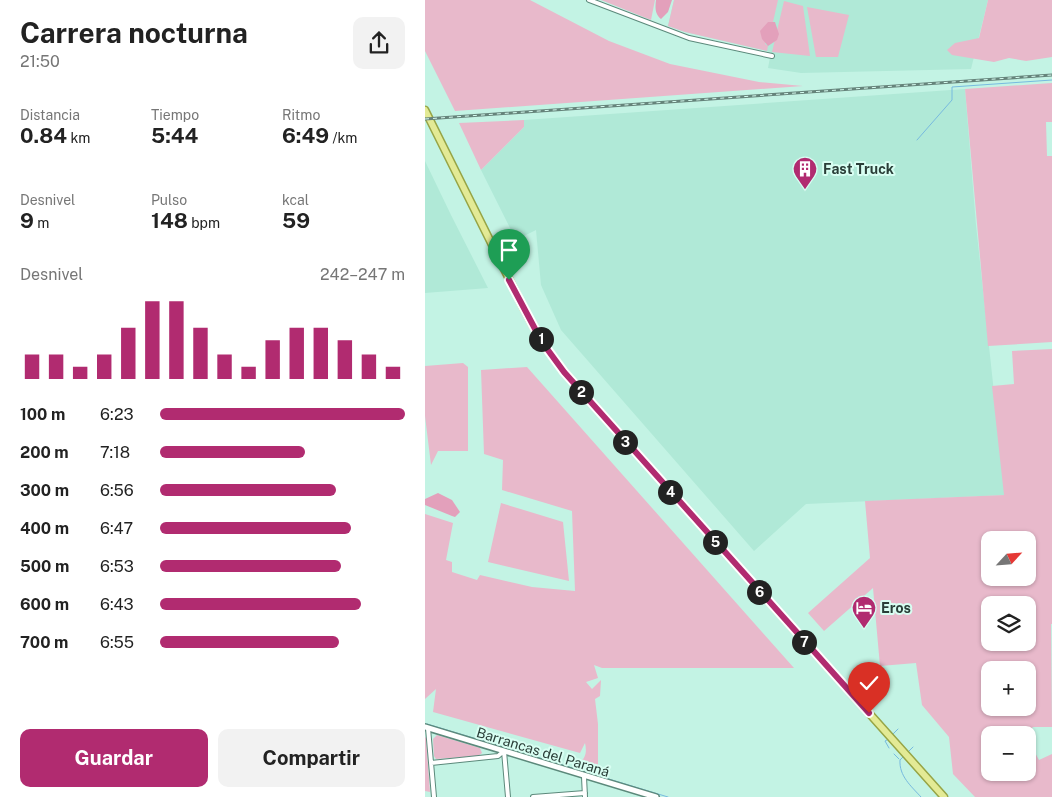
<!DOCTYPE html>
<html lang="es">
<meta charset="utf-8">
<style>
body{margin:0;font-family:"Public Sans",sans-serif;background:#f2f2f2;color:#222;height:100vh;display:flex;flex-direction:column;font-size:19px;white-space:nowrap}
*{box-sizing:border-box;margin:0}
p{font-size:16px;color:#767676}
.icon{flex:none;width:28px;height:28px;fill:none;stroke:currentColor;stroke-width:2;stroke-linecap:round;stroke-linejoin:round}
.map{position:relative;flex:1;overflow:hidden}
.panel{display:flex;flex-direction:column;background:#fff;width:425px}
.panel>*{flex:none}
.needle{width:32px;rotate:64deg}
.fabs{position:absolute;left:556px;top:531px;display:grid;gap:10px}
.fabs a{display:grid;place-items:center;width:55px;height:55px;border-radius:10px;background:#fff;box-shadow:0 1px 4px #0004;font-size:25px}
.pin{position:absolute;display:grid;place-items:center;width:42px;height:42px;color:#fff;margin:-51px -21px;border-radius:50% 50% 50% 0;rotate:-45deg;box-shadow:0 0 5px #0007}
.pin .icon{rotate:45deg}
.km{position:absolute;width:25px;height:25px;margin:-12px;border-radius:50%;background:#222;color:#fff;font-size:14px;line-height:25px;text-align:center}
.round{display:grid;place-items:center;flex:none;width:52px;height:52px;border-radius:10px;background:#f2f2f2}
.overview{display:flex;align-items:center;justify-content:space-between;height:85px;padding:0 20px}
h1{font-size:28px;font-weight:700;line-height:38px}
.metrics{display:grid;grid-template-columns:repeat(3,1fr);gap:8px;height:85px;padding:5px 20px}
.metrics div{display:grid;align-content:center}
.metrics b{font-size:21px;font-weight:700}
.metrics small{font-size:14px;font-weight:400}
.metrics p{font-size:14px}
.chart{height:140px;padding:10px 20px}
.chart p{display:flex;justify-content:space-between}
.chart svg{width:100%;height:90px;margin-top:5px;stroke:#b12b70;stroke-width:6}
.cta{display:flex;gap:10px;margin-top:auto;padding:10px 20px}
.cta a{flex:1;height:58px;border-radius:10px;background:#b12b70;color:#fff;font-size:20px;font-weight:700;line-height:58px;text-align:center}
.cta a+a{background:#f2f2f2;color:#222}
ul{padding:0 20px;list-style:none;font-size:16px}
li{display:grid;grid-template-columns:80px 60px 1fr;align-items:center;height:38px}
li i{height:12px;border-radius:6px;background:#b12b70}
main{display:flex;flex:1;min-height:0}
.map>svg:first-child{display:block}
.built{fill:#b0e9d7}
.green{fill:#e8b9cb;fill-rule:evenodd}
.forest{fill:#e3a0bb}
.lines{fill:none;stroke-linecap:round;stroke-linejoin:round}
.stream{stroke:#77badf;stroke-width:1}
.minor-casing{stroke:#5c897b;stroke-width:6}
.tertiary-casing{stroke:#5c897b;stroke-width:8}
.primary-casing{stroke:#97a546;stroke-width:9}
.minor{stroke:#fff;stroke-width:4}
.tertiary{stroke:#fff;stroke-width:5}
.primary{stroke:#e3ea95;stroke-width:6}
.rail-casing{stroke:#65837a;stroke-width:3}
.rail{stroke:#d8fef2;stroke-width:1;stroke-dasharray:4;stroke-linecap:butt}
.route-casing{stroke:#fff;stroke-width:10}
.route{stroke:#b12b70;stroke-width:6}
.labels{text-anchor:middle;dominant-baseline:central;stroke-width:4;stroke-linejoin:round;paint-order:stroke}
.poi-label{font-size:14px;font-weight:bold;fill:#2a3e38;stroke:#d8fef2;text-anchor:start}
.street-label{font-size:14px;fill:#2a3e38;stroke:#d8fef2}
</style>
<main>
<section class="panel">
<div class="overview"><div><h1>Carrera nocturna</h1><p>21:50</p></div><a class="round"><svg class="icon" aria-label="share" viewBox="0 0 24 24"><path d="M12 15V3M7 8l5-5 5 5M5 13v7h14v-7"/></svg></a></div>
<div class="metrics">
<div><p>Distancia</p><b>0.84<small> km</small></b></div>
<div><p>Tiempo</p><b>5:44</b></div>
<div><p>Ritmo</p><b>6:49<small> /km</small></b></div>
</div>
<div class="metrics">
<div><p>Desnivel</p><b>9<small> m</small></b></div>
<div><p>Pulso</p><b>148<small> bpm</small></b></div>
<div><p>kcal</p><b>59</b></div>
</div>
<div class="chart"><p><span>Desnivel</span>242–247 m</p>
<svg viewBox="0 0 160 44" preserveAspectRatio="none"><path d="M5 44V32M15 44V32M25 44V38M35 44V32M45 44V19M55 44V6M65 44V6M75 44V19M85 44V32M95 44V38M105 44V25M115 44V19M125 44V19M135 44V25M145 44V32M155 44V38"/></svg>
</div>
<ul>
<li><b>100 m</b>6:23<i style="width:100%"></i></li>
<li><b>200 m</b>7:18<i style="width:59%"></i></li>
<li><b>300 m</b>6:56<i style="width:72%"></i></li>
<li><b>400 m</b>6:47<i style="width:78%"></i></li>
<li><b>500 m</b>6:53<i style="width:74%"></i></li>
<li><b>600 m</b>6:43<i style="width:82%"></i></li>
<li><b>700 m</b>6:55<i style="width:73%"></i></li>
</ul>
<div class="cta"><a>Guardar</a><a>Compartir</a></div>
</section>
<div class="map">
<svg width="627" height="797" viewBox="0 0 627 797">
<rect width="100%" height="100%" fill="#c3f3e4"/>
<path class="built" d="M249,0H563L546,69L376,73L343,68L346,52L260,32L243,26Z
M540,89L551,225L580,495L381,504L329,551L136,330L116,285L111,230L91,240L56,170L99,127V120Z
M0,161L26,215L63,288L0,293Z"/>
<path class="green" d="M0,0H105L184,41L245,64L334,82L378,86L30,111L0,51Z
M176,0H230L226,20Z
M249,0H353L348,22H343L340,44L343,46L342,51L260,32L243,26Z
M563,0H627V57L601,61L584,58L569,62L527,55L522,50L530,43L554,38Z
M359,1L378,6L385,56L347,52Z
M382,7L424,15L413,57H391Z
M627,83V122H621L622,156H627V342L563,346L540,89Z
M99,120V127L56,170L34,123Z
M627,349V624H626L627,727H608L600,735H565V772H602L603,740L614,760L627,754V797H550L528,774L524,737L497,705L491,663L455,666L448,588L399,631L383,613L445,558L440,501L579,495L567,386L589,384L587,351ZM565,540H602V578H565ZM565,605H602V642H565ZM565,670H602V708H565Z
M38,363L43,367V451H13L6,465L0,416V366Z
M102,367L369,668H177L169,665L173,678L161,682L167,689L176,680L175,696L170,699L173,724V766L168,771L156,768L153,764C161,758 162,752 160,743L155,753L8,712L11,689L0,699V514L28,523L21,560L27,562V572L52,580L55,575L107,587L150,591L147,511L77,490L78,460L59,454L56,370Z
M76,503L138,522L144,581L63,562Z
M12,735L55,748L57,753L53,756L11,759L9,756L8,739Z
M0,737L1,738L5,792L0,791Z"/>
<path class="forest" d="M231,0H247L243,12L236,19C230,14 230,8 231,0Z
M343,22H350L354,34L352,40L343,46L337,39L335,31Z
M13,493L27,500L35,512L30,517L27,516L0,505V499Z"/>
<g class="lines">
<path class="stream" d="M492,140L527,100V87L627,80
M2,724L243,797
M468,734L473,729
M462,740L460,741L464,748
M483,752L488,747
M469,754L474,759
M478,757L475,760C474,776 486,786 496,797"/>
<defs>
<path id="minor" d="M164,0L264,38L347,56
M3,728L9,797
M79,751L83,797
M6,763L73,756L79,751
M159,777L160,797
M108,797L160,793"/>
<path id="tertiary" d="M0,727L231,797"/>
<path id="primary" d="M0,110L98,307L117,342L139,372L519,797"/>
</defs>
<use href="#minor" class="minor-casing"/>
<use href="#tertiary" class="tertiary-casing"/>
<use href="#primary" class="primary-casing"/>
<use href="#minor" class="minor"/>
<use href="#tertiary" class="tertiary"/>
<use href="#primary" class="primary"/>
<defs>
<path id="rail" d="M0,119L627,75"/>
</defs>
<use href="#rail" class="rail-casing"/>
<use href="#rail" class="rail"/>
</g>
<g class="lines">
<defs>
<path id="route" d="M84,280L117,342L139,372L444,713"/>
</defs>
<use href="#route" class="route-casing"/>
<use href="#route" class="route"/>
</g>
<defs>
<symbol id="building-pin" viewBox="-11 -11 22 30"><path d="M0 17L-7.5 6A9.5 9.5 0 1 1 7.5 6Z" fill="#b12b70" stroke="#d8fef2"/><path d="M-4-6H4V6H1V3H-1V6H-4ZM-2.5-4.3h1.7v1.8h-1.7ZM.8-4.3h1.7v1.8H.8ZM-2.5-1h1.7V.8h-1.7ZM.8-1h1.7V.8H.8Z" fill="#fff"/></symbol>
<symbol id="hotel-pin" viewBox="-11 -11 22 30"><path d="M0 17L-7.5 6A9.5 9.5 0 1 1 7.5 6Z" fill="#b12b70" stroke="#d8fef2"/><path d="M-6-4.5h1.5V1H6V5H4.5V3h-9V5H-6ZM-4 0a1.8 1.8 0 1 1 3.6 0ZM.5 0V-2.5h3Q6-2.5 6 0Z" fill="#fff"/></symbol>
</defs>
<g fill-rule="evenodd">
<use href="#building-pin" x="366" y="155" width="28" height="38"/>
<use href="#hotel-pin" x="425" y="594" width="28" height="38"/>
</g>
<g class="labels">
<g class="poi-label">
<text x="398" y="169">Fast Truck</text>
<text x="456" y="608">Eros</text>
</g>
<g class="street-label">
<text transform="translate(118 752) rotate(17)">Barrancas del Paraná</text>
</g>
</g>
</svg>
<div class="fabs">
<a><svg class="needle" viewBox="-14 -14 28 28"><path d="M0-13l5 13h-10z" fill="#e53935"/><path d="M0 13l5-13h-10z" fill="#767676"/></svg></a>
<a><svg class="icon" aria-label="layers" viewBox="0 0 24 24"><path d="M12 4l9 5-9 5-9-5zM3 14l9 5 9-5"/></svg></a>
<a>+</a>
<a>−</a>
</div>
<div class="pin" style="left:84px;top:280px;background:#1e9e55"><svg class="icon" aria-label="arrive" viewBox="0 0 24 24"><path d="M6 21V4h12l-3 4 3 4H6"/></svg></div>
<div class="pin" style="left:444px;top:713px;background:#d93025"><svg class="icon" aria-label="check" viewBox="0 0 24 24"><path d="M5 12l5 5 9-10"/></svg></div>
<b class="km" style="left:116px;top:339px">1</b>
<b class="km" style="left:156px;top:392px">2</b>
<b class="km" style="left:200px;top:442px">3</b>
<b class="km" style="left:245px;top:492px">4</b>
<b class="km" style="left:290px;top:542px">5</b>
<b class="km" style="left:334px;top:592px">6</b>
<b class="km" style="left:379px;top:642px">7</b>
</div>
</main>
